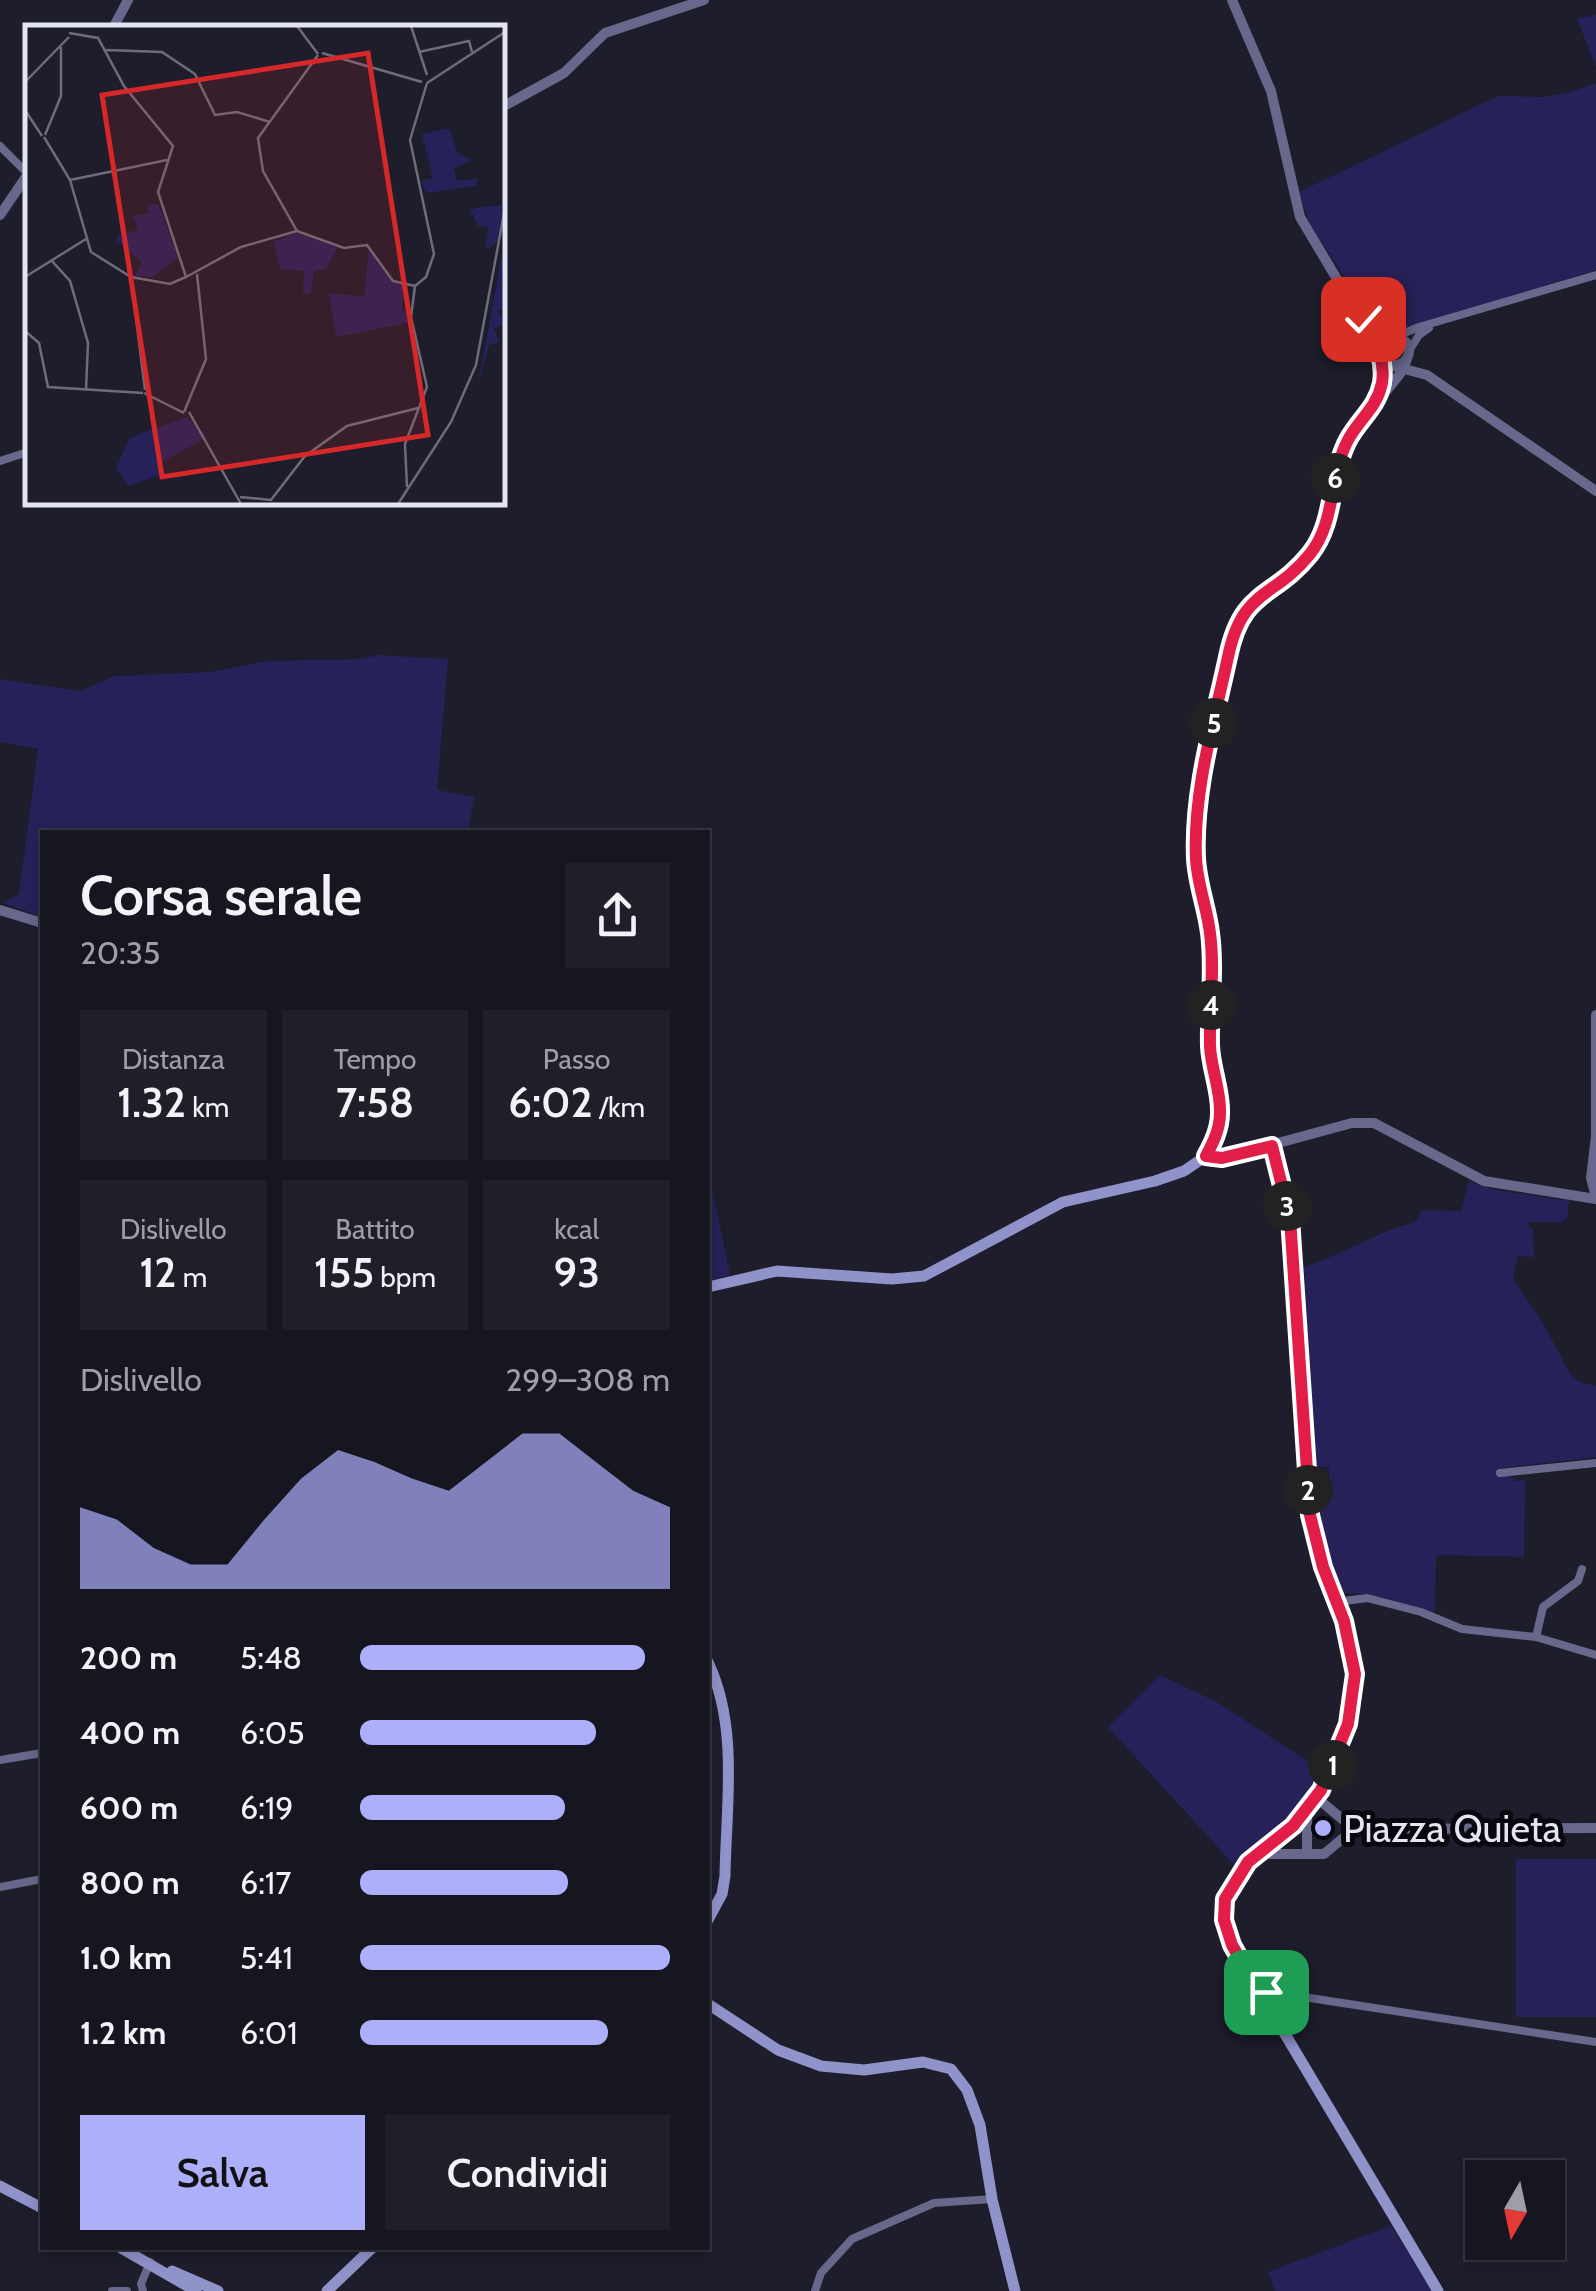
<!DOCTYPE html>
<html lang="it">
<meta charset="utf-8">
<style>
body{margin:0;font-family:Cabin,sans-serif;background:#1f1f2a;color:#f1f3f6;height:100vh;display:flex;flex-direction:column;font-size:38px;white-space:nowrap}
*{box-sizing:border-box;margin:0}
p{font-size:32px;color:#9e9fa5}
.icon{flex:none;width:55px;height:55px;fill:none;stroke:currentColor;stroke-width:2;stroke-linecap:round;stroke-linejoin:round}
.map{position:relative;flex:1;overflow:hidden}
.panel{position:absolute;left:40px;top:830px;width:670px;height:1420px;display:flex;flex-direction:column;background:#161621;border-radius:0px;box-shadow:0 5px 15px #0003,0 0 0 2px #35353f}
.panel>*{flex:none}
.needle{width:65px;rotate:189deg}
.controls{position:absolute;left:1465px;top:2160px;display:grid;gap:20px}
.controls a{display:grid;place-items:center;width:100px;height:100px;border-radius:0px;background:#161621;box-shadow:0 5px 15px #0003,0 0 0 2px #35353f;font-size:50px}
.pin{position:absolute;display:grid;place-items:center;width:85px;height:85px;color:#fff;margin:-42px;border-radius:20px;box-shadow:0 5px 15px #0006}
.km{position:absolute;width:50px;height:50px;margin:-25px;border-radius:50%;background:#222;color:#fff;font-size:28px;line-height:50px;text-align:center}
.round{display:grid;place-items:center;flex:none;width:105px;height:105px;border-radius:0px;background:#1f1f2a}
.overview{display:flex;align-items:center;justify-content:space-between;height:170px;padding:0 40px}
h1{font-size:55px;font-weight:600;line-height:75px}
.metrics{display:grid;grid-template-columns:repeat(3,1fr);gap:15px;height:170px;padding:10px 40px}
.metrics div{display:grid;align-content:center;border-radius:0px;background:#1f1f2a;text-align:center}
.metrics b{font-size:42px;font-weight:600}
.metrics small{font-size:28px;font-weight:400}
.metrics p{font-size:28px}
.chart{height:280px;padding:20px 40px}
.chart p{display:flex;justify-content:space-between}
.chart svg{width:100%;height:180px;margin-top:10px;fill:#adaffb;opacity:.7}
.primary-button{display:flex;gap:20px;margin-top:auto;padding:20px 40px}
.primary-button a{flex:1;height:115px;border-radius:0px;background:#adaffb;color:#111;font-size:40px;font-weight:600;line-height:115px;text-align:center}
.primary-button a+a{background:#1f1f2a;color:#f1f3f6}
ul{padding:0 40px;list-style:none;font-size:32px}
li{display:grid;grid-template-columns:160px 120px 1fr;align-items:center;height:75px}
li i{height:25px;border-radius:12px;background:#adaffb}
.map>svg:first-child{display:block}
.green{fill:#262158}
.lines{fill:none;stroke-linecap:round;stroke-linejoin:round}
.minor{stroke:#67688b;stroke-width:8}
.tertiary{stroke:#67688b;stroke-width:10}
.secondary{stroke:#9092ca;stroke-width:11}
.route-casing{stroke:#fff;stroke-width:20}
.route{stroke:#e11d48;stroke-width:12}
.poi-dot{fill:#adaffb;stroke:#08080e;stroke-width:4}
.labels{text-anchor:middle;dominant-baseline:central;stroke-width:10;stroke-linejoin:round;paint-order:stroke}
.poi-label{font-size:38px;fill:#e4e5f0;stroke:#08080e;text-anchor:start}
.inset-road{fill:none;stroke:#6d6d7a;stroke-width:2.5}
.view{fill:#d62828;fill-opacity:0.15;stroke:#d62828;stroke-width:5}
.inset-edge{fill:none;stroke:#e4e5f0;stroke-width:5}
</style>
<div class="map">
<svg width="1596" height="2291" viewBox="0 0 1596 2291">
<rect width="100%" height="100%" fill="#1d1d2c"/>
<path class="green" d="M1596,15V67L1577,19Z
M1596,83V270L1399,330L1377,326L1310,225L1299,192L1498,96L1544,97L1568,93Z
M379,655L448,659L437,790L474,797L468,832H42V917L3,903L19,894L38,749L0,742V679L79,691L116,676L210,672L267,661L360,659Z
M708,1168L730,1275L708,1281Z
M1469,1181L1496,1190L1569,1201L1567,1218L1561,1222H1529V1228H1533L1534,1257L1518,1256L1513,1279L1543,1323L1570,1374L1580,1382L1596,1386V1457L1500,1468L1501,1475L1509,1474L1515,1481L1525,1480L1524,1557L1436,1555L1435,1612L1364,1594L1342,1593L1323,1533L1316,1481H1329V1467H1314L1304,1267C1343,1254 1376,1232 1416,1222L1421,1210L1461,1211Z
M1160,1675L1215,1701L1318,1768L1312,1778L1316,1788L1288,1820L1234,1865L1108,1727Z
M1516,1859H1596V2017H1516Z
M1391,2226L1432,2291H1275L1268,2272Z"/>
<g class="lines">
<path class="minor" d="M0,146L28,174
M1395,337L1419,327L1596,275
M1409,351L1419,335L1429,328
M0,461L28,452
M1500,1473L1596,1463
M1337,1602L1367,1598L1421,1612L1462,1629L1536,1637L1596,1655
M1536,1637L1543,1607L1578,1581L1582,1569
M0,1760L42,1753
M0,1887L42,1879
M1260,1993L1271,1992L1596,2042
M112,2291H127
M143,2291L141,2284L150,2262
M815,2291L821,2273L852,2239L934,2203L992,2199"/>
<path class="tertiary" d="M1232,0L1271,91L1300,217L1381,353
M113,28L128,0
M502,107L564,73L605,33L704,0
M0,215L28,174
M1381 351a14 14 0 1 1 28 0a14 14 0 1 1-28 0Z
M1393,366L1427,375L1596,491
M1376,402L1381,383L1382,357
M0,910L42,923
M1596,1015V1136L1591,1178L1596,1197
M1271,1145L1352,1123H1374L1484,1181L1596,1199
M1206,1156L1215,1140L1221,1112L1210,1047V930L1196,860L1201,784L1229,650C1246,587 1277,596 1311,553C1332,526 1329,490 1340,459C1352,425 1381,400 1402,371L1407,359
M1317,1798L1354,1829
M1307,1810V1854
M1354,1829L1596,1828
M1259,1854H1324L1354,1829"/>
<path class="secondary" d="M708,1287L777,1271L892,1279L924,1276L1063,1202L1155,1181L1184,1171L1206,1156L1222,1158L1271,1145L1290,1218L1310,1515C1327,1599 1375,1654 1342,1744C1331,1773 1317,1800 1296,1823C1257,1865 1206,1874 1232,1945L1438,2291
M708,1662C739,1727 726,1806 725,1876L722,1894L708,1920
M708,2004L778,2050L821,2066L864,2070L923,2062L951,2069L967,2090L980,2125L992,2199L1015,2291
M0,2186L42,2208
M121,2248L196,2291
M172,2271L218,2291
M327,2291L372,2248"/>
</g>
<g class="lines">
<defs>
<path id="route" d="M1266,1992L1260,1994L1232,1945L1224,1920L1225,1899L1248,1862L1293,1826L1321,1790L1348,1724L1355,1674L1344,1621L1323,1567L1310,1515L1290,1218L1272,1146L1222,1158L1206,1156C1213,1143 1220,1129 1220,1113C1221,1091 1211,1069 1210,1046C1209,1009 1215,970 1210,933C1207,908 1197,883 1196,858C1193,791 1214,722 1228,657C1242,588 1274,599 1310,554C1336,522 1329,476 1348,440C1359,419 1377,408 1382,383C1386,358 1374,340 1363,319"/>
</defs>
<use href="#route" class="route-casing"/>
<use href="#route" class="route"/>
</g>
<circle class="poi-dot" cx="1323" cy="1828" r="10"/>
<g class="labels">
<g class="poi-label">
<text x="1343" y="1828">Piazza Quieta</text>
</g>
</g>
<g transform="translate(25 25)">
<rect width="480" height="480" fill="#1d1d2c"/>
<path d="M424,103L433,129L448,135L429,143L432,156L452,153L451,161L401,168L396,156L408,153L397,109ZM480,165L474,215L464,223H460L464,202L453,201L445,184L476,180ZM122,179L134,180L153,233L127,252L110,251L117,237L92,216V210L113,205L108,191L123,189ZM271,208L313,222L301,244L289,246L286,269H278L279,246L255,244L248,217ZM480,213V284L473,286L480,298L469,304L475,317L464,320L453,359ZM344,223L365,254L379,259L377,286H385L386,297L311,312L304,268L339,272ZM162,392L182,412L135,438L140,448L104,461L91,444L104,413Z" fill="#262158"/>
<path class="inset-road" d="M272,1L293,29M386,1L402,50M44,8L73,13L99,61L148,121L133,167L161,252L216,222L272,206L238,146L233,113L293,30M81,25L137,27L170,49L190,90L212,87L245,97M394,27L444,16L447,27M297,28L397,57M0,57L44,12M402,58L480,7M0,85L17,111M20,110L36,71V22M19,112L45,155L66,227L106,252L145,259L161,252M45,155L142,135M272,206L319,223L342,220L368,256L390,261M26,235L45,256L63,318L61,365M0,252L61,214M106,252L120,365M390,261L401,252L409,229L385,115L402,58M0,306L14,318L23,362L118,368M119,368L159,388M159,387L181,334L172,249M164,387L216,479M382,462L380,419L402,362L386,292L390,261M215,472L246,475L280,431L322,401L393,383M373,479L426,397L451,340L480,183"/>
<path class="view" d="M343,28L403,410L137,452L77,70Z"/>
<rect width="480" height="480" class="inset-edge"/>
</g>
</svg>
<div class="controls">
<a><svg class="needle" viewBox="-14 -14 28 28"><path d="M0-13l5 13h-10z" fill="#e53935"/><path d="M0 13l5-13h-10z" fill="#9e9fa5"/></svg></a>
</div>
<div class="pin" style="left:1266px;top:1992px;background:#1e9e55"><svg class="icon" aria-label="arrive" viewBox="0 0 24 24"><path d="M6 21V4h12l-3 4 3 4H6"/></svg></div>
<div class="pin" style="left:1363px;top:319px;background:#d93025"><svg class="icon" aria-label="check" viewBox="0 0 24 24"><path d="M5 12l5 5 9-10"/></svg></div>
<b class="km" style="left:1333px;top:1765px">1</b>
<b class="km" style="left:1308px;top:1490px">2</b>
<b class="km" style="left:1287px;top:1206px">3</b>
<b class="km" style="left:1211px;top:1005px">4</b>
<b class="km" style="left:1214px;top:723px">5</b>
<b class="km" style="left:1335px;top:478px">6</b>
<section class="panel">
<div class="overview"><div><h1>Corsa serale</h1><p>20:35</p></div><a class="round"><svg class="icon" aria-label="share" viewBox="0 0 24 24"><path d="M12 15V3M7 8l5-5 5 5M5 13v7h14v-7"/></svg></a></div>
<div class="metrics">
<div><p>Distanza</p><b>1.32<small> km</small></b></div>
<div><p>Tempo</p><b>7:58</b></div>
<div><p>Passo</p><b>6:02<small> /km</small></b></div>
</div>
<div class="metrics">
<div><p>Dislivello</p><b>12<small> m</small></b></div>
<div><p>Battito</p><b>155<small> bpm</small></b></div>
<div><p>kcal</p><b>93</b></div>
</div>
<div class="chart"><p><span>Dislivello</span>299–308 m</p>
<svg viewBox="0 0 160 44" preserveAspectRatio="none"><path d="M0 44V24L10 27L20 34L30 38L40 38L50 27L60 17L70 10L80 13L90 17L100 20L110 13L120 6L130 6L140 13L150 20L160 24V44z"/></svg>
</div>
<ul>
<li><b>200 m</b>5:48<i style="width:92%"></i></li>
<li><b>400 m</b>6:05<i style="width:76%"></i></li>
<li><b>600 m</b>6:19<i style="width:66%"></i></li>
<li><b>800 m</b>6:17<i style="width:67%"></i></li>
<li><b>1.0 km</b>5:41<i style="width:100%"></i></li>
<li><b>1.2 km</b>6:01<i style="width:80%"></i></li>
</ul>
<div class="primary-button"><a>Salva</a><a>Condividi</a></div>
</section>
</div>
